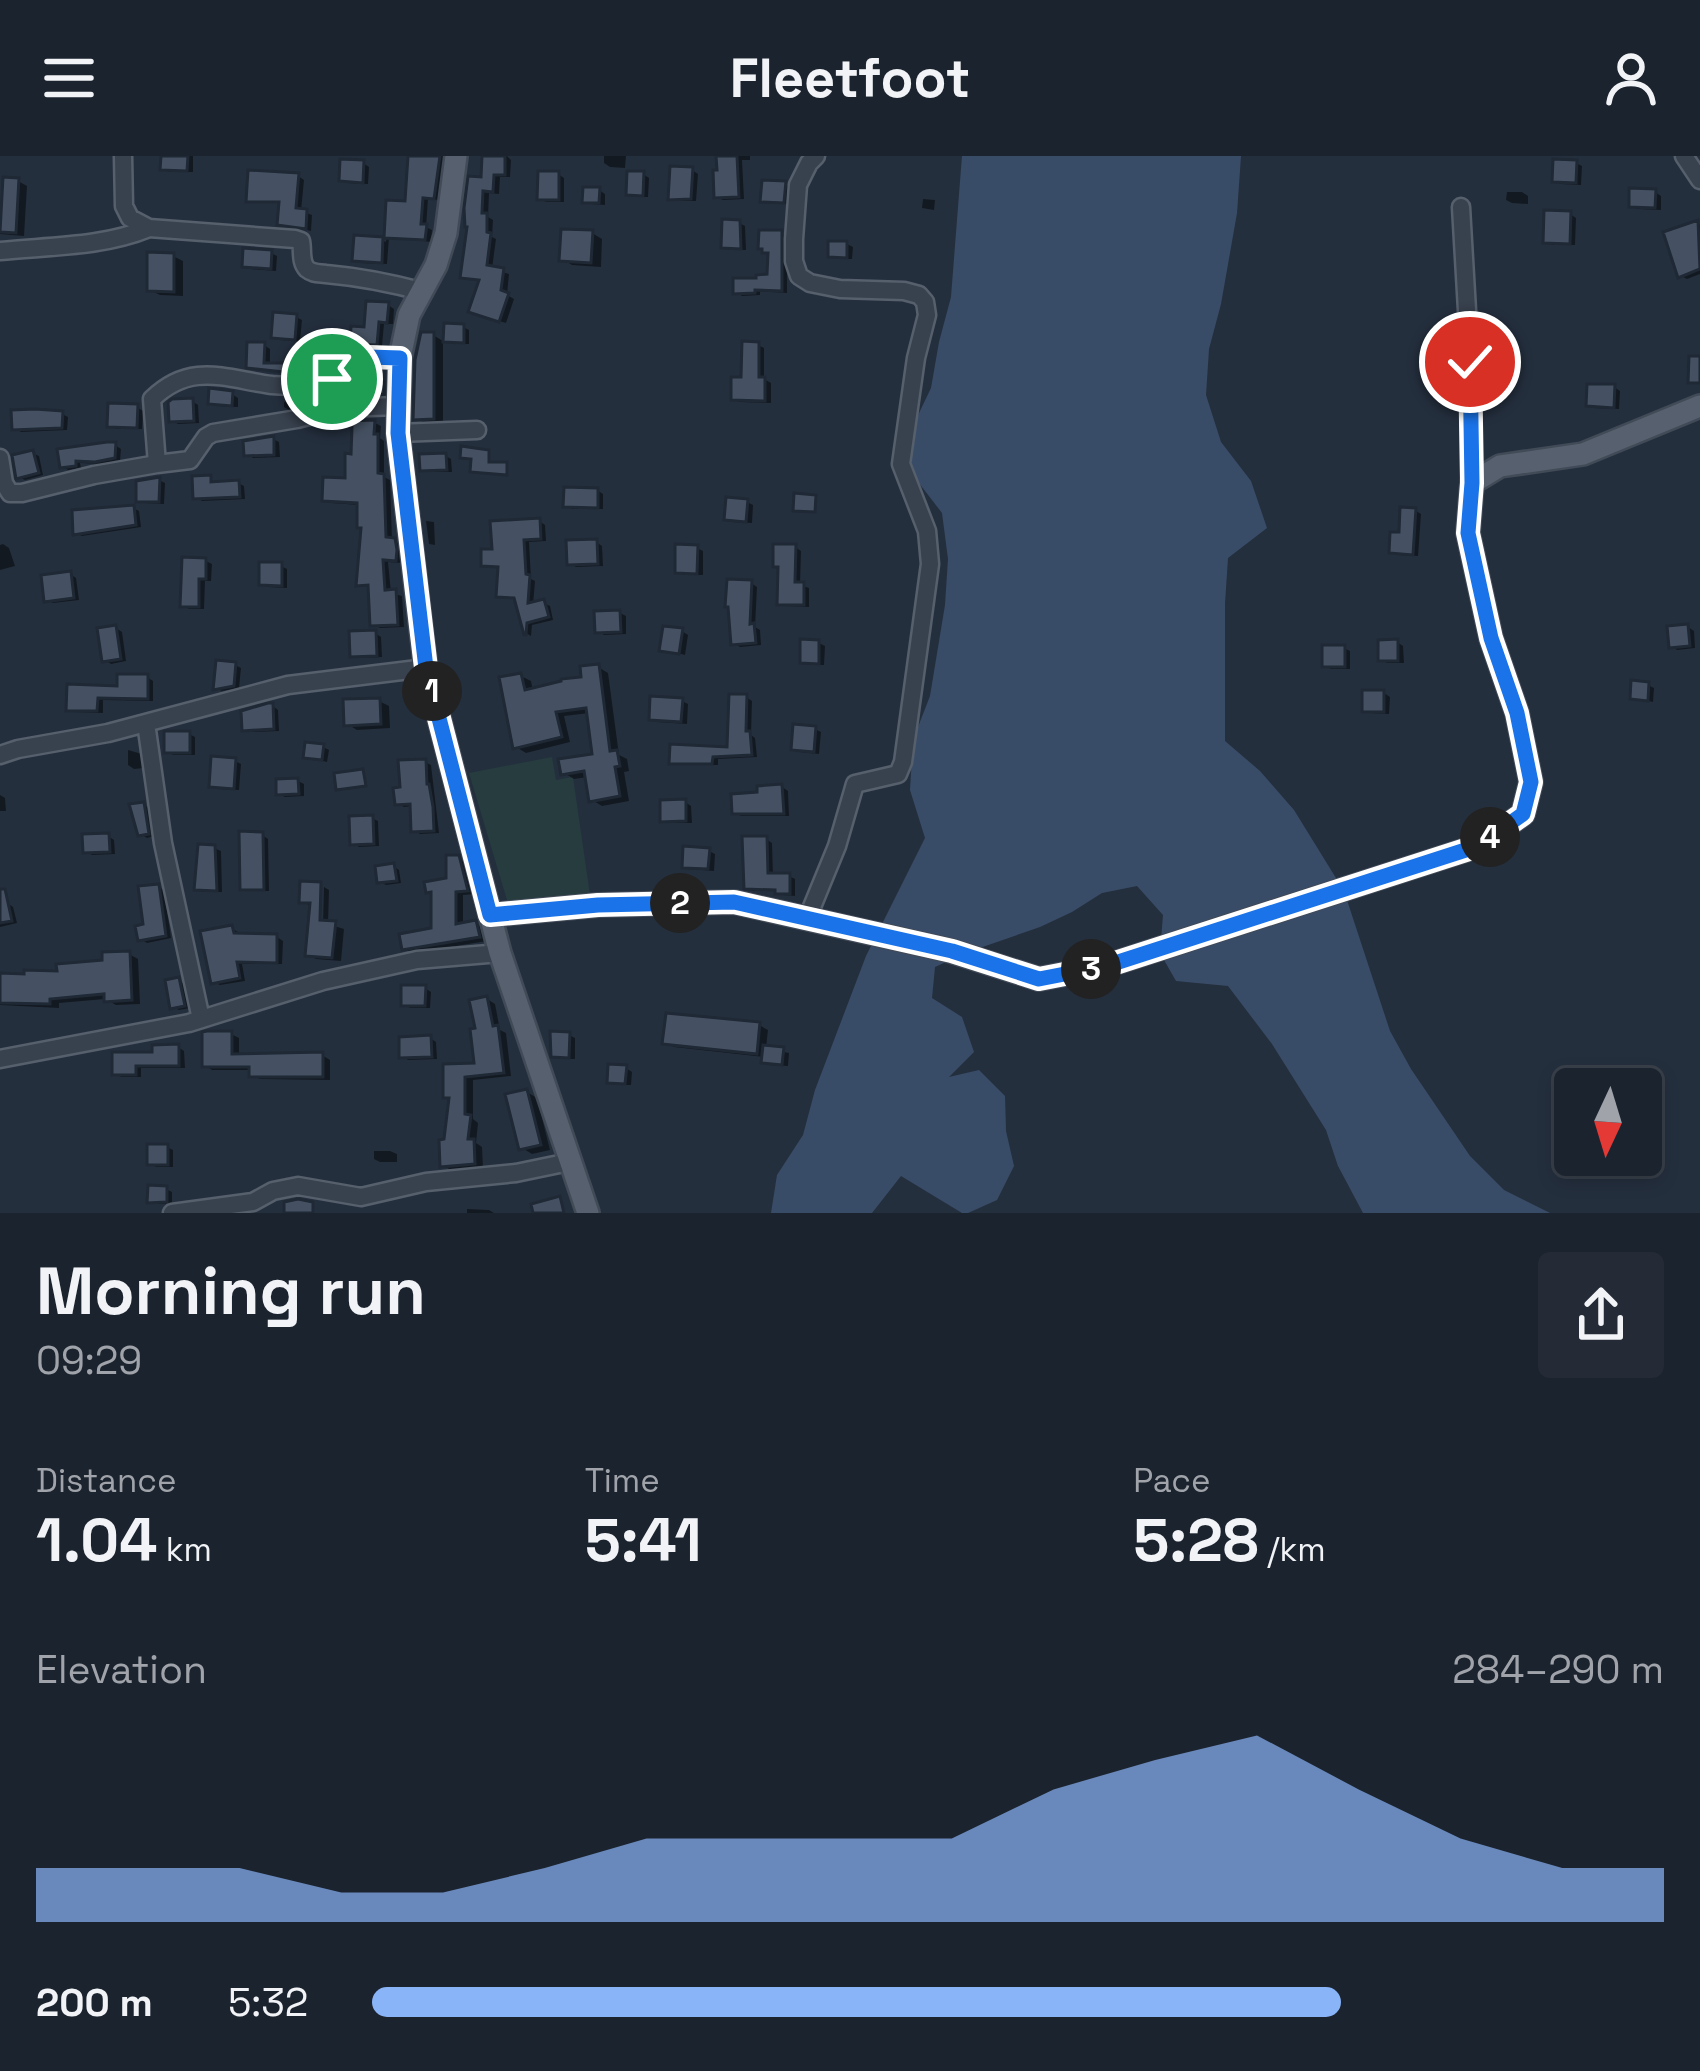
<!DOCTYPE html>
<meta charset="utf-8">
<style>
body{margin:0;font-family:"Space Grotesk",sans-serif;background:#242b36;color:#f1f3f6;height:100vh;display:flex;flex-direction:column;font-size:45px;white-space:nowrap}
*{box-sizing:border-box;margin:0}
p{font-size:39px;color:#a0a4aa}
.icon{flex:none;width:66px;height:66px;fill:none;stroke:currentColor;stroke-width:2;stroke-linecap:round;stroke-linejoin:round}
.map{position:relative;height:1057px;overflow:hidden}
.sheet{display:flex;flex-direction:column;background:#1b232e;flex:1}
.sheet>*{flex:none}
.needle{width:78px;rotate:184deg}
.buttons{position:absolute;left:1554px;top:912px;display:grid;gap:24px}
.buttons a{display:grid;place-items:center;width:108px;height:108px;border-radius:12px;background:#1b232e;box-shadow:0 6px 18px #0003,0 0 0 3px #39404a;font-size:60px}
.pin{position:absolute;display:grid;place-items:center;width:102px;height:102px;color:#fff;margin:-51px;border:6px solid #fff;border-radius:50%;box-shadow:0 3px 12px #0007}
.km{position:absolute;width:60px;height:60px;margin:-30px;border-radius:50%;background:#222;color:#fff;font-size:33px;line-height:60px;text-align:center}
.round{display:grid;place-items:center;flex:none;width:126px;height:126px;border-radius:12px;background:#242b36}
.headline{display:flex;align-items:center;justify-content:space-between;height:204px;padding:0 36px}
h1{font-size:66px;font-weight:700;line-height:90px}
.metrics{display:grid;grid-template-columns:repeat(3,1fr);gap:18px;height:204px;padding:12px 36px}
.metrics div{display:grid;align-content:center}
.metrics b{font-size:60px;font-weight:700}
.metrics small{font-size:33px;font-weight:400}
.metrics p{font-size:33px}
.chart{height:336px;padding:24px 36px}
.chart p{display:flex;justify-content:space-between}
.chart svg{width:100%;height:216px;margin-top:12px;fill:#8ab4f8;opacity:.7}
ul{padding:0 36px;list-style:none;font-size:39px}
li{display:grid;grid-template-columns:192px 144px 1fr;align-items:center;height:90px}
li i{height:30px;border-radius:15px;background:#8ab4f8}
header{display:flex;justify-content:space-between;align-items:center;height:156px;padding:0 36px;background:#1b232e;font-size:54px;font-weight:700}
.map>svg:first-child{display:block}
.green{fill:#263c3f}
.water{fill:#394c67}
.shadow{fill:#0007}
.building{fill:#455162;stroke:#1f2835;stroke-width:3}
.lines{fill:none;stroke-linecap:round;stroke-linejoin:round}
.minor-casing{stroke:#565f6c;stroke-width:21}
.major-casing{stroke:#414a57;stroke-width:26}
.minor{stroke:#38414e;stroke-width:16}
.major{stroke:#56606e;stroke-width:21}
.route-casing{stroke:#fff;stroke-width:24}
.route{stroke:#1a73e8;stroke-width:15}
</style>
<header><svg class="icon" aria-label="menu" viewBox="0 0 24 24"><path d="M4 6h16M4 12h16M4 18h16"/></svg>Fleetfoot<svg class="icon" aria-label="person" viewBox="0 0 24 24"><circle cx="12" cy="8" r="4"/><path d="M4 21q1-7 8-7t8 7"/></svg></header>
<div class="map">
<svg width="1700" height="1057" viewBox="0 0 1700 1057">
<rect width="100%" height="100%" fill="#242f3e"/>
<path class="green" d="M552,601L556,624L573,621L590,739L510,754L469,617Z"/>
<path class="water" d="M962,0H1241L1237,57L1221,148L1209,193L1206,239L1221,286L1251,325L1267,372L1228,402L1225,447V585L1260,615L1294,654L1344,735L1390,875L1411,913L1470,1000L1504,1034L1550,1057H1363L1338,1010L1326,974L1272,888L1228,830L1176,825L1160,797L1163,759L1137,730L1102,737L1072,756L1040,771L968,796L935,811L932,842L962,861L974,896L949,921L979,914L1005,940L1006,975L1014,1010L997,1044L968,1057H962L901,1020L872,1057H771L777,1019L803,979L815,934L866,800L925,682L910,634L913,584L930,540L945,449L948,403L942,357L912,318L910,276L931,232L939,186L951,141Z"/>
<path class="shadow" d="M164,0H193V16H169L163,12Z
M409,0H446L440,44L428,43L426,71L432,74L431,86L389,81L387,108L361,107L355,103L382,84L386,86L389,47L408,48Z
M485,0H507L511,4L510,21H500L499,38L489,37L488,61L493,64L492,81L496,83L492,113L509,118L507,139L514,143L506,167L478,159L482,125L463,120L483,24Z
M604,0H626L625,12L610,11L604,7Z
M719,0H750V4H742L744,43L723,44L717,41Z
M363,7L369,11L368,28L348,27L342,23Z
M1576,7L1582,10L1581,29L1561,28L1555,25Z
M692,14L698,18L696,45H677L671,42Z
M558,18L564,22V46H546L540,42Z
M643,18L649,22L648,41H635L629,37Z
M298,20L304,24L301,55L312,59L311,75L280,67L282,47H255L249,44Z
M18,25L27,30L24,80L0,78V49L4,50Z
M785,28L791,32L789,48L770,47L764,44Z
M599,34L605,38V49L591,48L585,45Z
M1507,36H1522L1528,40V48L1512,47L1506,44Z
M1655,36L1661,40V54L1638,53L1632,50Z
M923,43L935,44L934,54L922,52Z
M1570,58L1576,62L1575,89H1552L1546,85Z
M739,67L745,70L746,94H730L724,91Z
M1697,67L1700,69V118L1687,123L1681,120Z
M592,77L602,83L601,111L572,109L562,103Z
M781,77L787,80V137L760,135V139L742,140L736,136L770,121L771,99L765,96Z
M847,88L853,91L852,103H837L831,99Z
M271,97L277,100L276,115L251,113L245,110Z
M173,100L183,105V140L160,139L150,134Z
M388,149L394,153L393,168H384L382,190L359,189L353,186Z
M296,161L302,164L300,185L280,184L274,181Z
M463,171L469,174V188H452L446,184Z
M433,179L443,185V267L426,268L416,262Z
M264,189L270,193V210H301L307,214V219L255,213L249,210Z
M758,189L764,192V223L771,227V247L740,246L734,243Z
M1614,231L1620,235L1619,253L1595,252L1589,249Z
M232,238L238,242V251L217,250L211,246Z
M192,245L198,249L199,267L178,268L172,264Z
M284,246H299L305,251L289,254L284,251Z
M137,251L143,255L142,273H116L110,269Z
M62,258L68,261L67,274L21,276L15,272Z
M375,267L381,270L380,282L384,285V321L390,324L392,385L401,389L402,407L388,406L391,437L402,440L404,471L380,472L373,468L371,431L359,428L364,372L360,349L332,347L325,343L347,325L354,301Z
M273,283L279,286L280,301L253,302L247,298Z
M115,289L121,293L120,305L103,308L80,307L81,312L68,314L62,310Z
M32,297L39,300L43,319L25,324L19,321Z
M446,300L451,303L452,316H429L423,313Z
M210,322L216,328L238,327L244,330L245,343L202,345L196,341Z
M159,324L165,327L164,348L145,347L139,344Z
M597,334L603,338V353H572L566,349Z
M747,346L753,349L752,367L733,366L727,363Z
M133,352L139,355L141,371L82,380L76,377Z
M1416,355L1421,358L1418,400L1398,399L1392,395Z
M426,365L434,366L435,389L429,388Z
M539,365L545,369L546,385L529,386L531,423L535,425L533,449L544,447L550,450L553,464L532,469L531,480L526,477L518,444L499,439L501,412H490L484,409L495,396Z
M596,386L602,390L603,410L576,411L570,407Z
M3,388L9,392L15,410L0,414V389Z
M795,391L801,395L800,429L809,432V451L786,450L780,447L781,412Z
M697,392L703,395V419H684L678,415Z
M206,405L212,408L211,425H205L204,453H189L183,449Z
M281,410L287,413V432L268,431L262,428Z
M70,418L76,422L79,444L53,447L47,444Z
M751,427L757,431L755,471L760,474L761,489L740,491L734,487Z
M620,457L626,460V478L604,479L598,475Z
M1688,471L1694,475L1695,492L1677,494L1671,490Z
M116,472L122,476L126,505L111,508L105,504Z
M682,475L688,479L685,499L662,493Z
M375,477L381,481L382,501L359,502L353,499Z
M1397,486L1403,490L1404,507H1387L1381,503Z
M819,487L825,490L824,509H809L803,506Z
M1344,492L1350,495V513H1331L1325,510Z
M235,509L241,512L239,532L222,535L216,532Z
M598,511L608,517L619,599L627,603L629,615L624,616L629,645L602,650L592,644L588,621L574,623L564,617L595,600L590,557L564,560L570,586L526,597L516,591L521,520L531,525L533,535L584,523Z
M147,521L153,525V545L103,544V557L75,556L69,553Z
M1648,529L1654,532L1653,546L1633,541Z
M1384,537L1390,541L1389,558L1371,557L1365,554Z
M746,541L752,545L751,579L755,582L757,601L718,603V609H678L672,606L730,594Z
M379,545L389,550L390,572L357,574L347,568Z
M682,545L688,548L687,568L658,566L652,563Z
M273,550L278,554L279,575L251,576L245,573Z
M815,573L821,576L819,598L800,596L794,593Z
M189,578L195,581V599H173L167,595Z
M323,591L329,594L327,606L306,601Z
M128,594L142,598L144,612L134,613L128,609Z
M235,605L241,608L239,634L218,633L212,629Z
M425,606L431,609L439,677L420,678L414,674L413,650L404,651L398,648Z
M298,625L304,628V640L285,641L279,638Z
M782,631L788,635L789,660H741L735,657L761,639Z
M0,639L5,642L6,655H0Z
M685,646L691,650L692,667H669L663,664Z
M144,649L150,653L154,680L147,682L141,678Z
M372,662L378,665L379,690L359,691L353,687Z
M262,679L268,683L269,735H249L243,732Z
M108,680L114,684L115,698L92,699L86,695Z
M766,683L772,687L773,720H789L795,723V740L784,739L777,735H753L747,731Z
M214,692L221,695L222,736H203L197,733Z
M709,695L715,698L714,715L691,713L685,710Z
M458,702L467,707L475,738L463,739V770L475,767L484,772L487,785L412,797L404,792L434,775V738L429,735L449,725Z
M393,710L399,714L401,727L386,729L380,726Z
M319,729L317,768H323L324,731L329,734L328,768L344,773L341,805L316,803L308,798L312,751L302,745Z
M158,731L164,734L171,782L147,787L141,783Z
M7,747L13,751L17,767L0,771V749Z
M231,772L238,776V780L277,781L283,785L282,808H242L245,825L220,829L214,826Z
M129,798L138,803L140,848L116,849L105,843L59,847V852L0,849V820L60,818Z
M178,825L185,828L190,852L179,854L173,851Z
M425,832L431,836L430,852H410L404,848Z
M487,843L495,848L500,874L506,877L511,920L473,924V963L478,967L476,987L482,991L483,1012L451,1014L442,1009L452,944L446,911L478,910V875Z
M759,869L768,874L766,892L789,897L788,910L770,909L764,905L765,901L674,891L665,886Z
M231,878L239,882V901L322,899L330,904V924L260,923L252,919V914H212L205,909Z
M569,879L575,882V903H560L554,899Z
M430,882L436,886L437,903L408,904L402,900Z
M178,891L184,895L185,912H141V921H121L115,917Z
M626,912L632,916L631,929H616L610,925Z
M527,936L537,942L550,994L532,998L522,992Z
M167,991L173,994V1011H156L150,1007Z
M374,995H390L397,998V1006H380L374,1003Z
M166,1033L172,1036V1048H156L150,1045Z
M467,1053L489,1054L494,1057H467Z"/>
<path class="building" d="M161,0H188L187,15L160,14Z
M408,0H440L434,43L423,42L421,68H427L425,84L384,82L386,44L405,45Z
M482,0H505V19H494L493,36L483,35L482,57H487V76L491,77L487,109L504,112L501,134L509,137L499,166L468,156L479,124L460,122L467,71H465L464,52L468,20L481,21Z
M716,0H737L739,41L714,42L713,14H717Z
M340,3L364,4L363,27L339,25Z
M1553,3L1577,4L1576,27L1552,26Z
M670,10L693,11L691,43L668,44Z
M248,14L299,17L296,52L307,53L306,73L277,69L279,46H246Z
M538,15H559V44H537Z
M627,15H644L643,40L626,39Z
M3,21L19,22L16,77L0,76Z
M762,24L786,25L784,47L760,46Z
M583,31H600L599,47H582Z
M1629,32L1656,33L1655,52L1629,51Z
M1544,54L1571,55L1570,88L1543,87Z
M722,63L740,64L741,93L721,92Z
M1698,64L1700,113L1678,122L1663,76Z
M561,73L593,74L591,107L559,105Z
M759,74H782V135L755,134V137L733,138V122H756V119L767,118L768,97H762V93H758Z
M354,79L383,81L382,107L352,105Z
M828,85H847V102L828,101Z
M243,92L272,94L271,113L242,111Z
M147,96L174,97V136L147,135Z
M366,145L389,146L387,167L379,166L377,189L350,188L351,170L364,171Z
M273,156L297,158L295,184L271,182Z
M444,167L464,168V187L443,186Z
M421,176H434V263L413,264L415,204Z
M742,185L759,186V221H765V245L731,244V221H741Z
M247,186H265L264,207H302V218L246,212Z
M1689,200H1700V227H1688Z
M345,224L384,226V238L335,240Z
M1587,228H1615L1614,252L1586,250Z
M209,232L233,235L232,250L208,248Z
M193,242L194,265L169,266L168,246L172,243Z
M108,247L138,248L137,272L107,271Z
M35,253L63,255L62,272L12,274L11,254Z
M375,264L374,278H378V317L384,318L386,381L395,382L397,394L396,405L383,404L385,434L396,433L398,469L370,470L368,429L356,430L361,372H357V347L322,345L323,321L345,322V297L351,298L352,271L347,270V265Z
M274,280V299L244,300L243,285Z
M107,286H116L115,302L95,306L76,305V310L60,312L57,293Z
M461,290L489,294V306H507V319L470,316L471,303L460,302Z
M33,294L39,317L16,323L12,299Z
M446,297L447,314L420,315L419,298Z
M211,319V326L239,324L240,341L193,343L192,320Z
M160,321L159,346H136V325Z
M564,331L598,332V352L563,351Z
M794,337L816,339L815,356L793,355Z
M726,341L748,343L746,366L724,364Z
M134,349L136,369L73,379L72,354Z
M1400,351L1416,352L1413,399L1389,397L1390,376H1399Z
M540,362L541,383L524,384L526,418L530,419L528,447L544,443L549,461L527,467L526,479H524L514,442L496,441L498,411L481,410V393H492L490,365Z
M597,383L598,408L567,409L566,384Z
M675,388L698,389L697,418L675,417Z
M773,388H796L795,426H804V449H777L778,411H773Z
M182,401L206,402V423H199V451H180Z
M259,406H282V430L259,429Z
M71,415L74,442L44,446L41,419Z
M727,423L752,424L750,468L754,467L756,487L731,489L728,451H725Z
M620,454L621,476L595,477L594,455Z
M1688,468L1690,490L1669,492L1667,470Z
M116,469L121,503L102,506L97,472Z
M663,470L683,472L679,498L659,495Z
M376,474L377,500L350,501L349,475Z
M800,483L819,484V508L800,507Z
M1398,483V505H1378V484Z
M1322,489H1345V511H1322Z
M216,504L236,506L234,530L213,534Z
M599,508L610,595L617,594L620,610L615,611L620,640L589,646L584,615L561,619L558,603L592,598L586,552L556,556L562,581L513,593L499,521L521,517L525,534L561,525V523L581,521L580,510Z
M117,518H148V543L98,542L97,555H66L67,528L117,530Z
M1631,524L1649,526L1648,545L1630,543Z
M1362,534H1384V556H1362Z
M729,538H747L746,575H750L752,599L713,601L712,608H669L670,588L727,591Z
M650,540L683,542L681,566L649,564Z
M380,542L381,568L344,570L343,543Z
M268,547H273L274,573L242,575L241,555Z
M793,568L816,570L814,596L791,594Z
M164,575H190V597H164Z
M305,586L324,588L322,604L303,602Z
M211,600L236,602L234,633L209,631Z
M426,603L427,628H429L433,651L434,675L411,676L410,648L395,649L393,632L400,631L398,604Z
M363,613L366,630L336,634L334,617Z
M298,622L299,638L276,639V623Z
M782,628L784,658H732L731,638L757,636V630Z
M686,643V665L660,666V644Z
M144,646L149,678L138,680L129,648Z
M373,659L374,688L350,689L349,660Z
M239,675L263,676L264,734H240Z
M109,677L110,696L83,697L82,678Z
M742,680H767L768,717H790V738H775V734L744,733Z
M198,688L215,689L217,735L194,734Z
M683,690L710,692L708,713L682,712Z
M446,699H459L468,735L456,736V768L476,764L480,781L402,794L399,778L431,772V736L426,737L424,726L446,722Z
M394,707L397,725L377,727L375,710Z
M300,725L321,726L320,764L336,765L332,802L305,800L310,747H299Z
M159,728L166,780L138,785L135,770L143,768L138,730Z
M0,733H5L12,765L0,767Z
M232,769L234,777L277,778V807L237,806L240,822L211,828L200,775Z
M130,795L132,844L104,846V838L50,843V848L0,847V817L24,818V814L57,815L56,808L102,804V796Z
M179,821L185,850L170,853L165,824Z
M401,829H426L425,850H401Z
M487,840L493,870L498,869L504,917L465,921V958L471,959L468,983H474L475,1008L440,1011L439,984L444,983L449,942H443V908L474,907L470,873L475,872L469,844Z
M666,857L760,866L757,898L662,888Z
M207,875H232V898L323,896V921H249V911H202V876Z
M550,875L570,876L569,902L551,901Z
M431,879L432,901L399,902V881Z
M179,888V910H136V919H112V896H152V889Z
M763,889L784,891L782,909L761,907Z
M608,908L627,909L625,928L607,927Z
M527,933L541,989L519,994L505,938Z
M147,988H168V1009H147Z
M148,1029L167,1030V1046L147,1047Z
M560,1040L564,1057H533L531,1048Z
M298,1043L313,1046V1057H284V1046Z"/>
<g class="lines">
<defs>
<path id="minor" d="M123,0L124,50L130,62L149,72L295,83L301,85C303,94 300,106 307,113C313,118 318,117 326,118C360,121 391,127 424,136
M1684,0L1700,24
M1461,51L1470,206L1472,327
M0,95C50,90 103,91 149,72
M398,277L477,274
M0,302L4,327L10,337H22L94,319L157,308L152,243C191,205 226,223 272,229C288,230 304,231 321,232L332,222L337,200L400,202
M157,308L190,304L206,281L213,277L297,263L340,252L399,250
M146,567L163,687L201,863
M0,599L18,593L108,577L288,529L426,512
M807,763L837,690L855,628L898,618L903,606L930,408L927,375L901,308L916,202L927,159L925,146L919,139L904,135L840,133L810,127L799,120L794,105V83L798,29L809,7L816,0
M0,903L189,867L323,825L417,804L500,797
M172,1057L253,1046L273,1035L298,1030L361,1041L426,1026L516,1017L569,1006"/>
<path id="major" d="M456,0L446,77L436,109L409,159L400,202L398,277L422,481L426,512L500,797L588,1057
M490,759L598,749L734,746L951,795L1039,823L1106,810L1478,690L1523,658L1531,626L1517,557L1491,482L1468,377L1472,327L1500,310L1583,298L1700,250"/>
</defs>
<use href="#minor" class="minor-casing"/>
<use href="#major" class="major-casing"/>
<use href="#minor" class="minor"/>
<use href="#major" class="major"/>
</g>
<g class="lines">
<defs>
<path id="route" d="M332,223L333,207L337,200L400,202L398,277L426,512L490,759L598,749L734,746L952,795L1039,823L1106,810L1478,690L1523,658L1531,626L1517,557L1491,482L1468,377L1472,327L1470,206"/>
</defs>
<use href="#route" class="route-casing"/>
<use href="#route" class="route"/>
</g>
</svg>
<div class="buttons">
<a><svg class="needle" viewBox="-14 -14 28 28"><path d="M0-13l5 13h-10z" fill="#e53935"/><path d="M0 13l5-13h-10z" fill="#a0a4aa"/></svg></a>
</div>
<div class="pin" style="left:332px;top:223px;background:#1e9e55"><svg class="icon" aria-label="arrive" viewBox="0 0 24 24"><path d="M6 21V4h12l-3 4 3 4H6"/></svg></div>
<div class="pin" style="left:1470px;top:206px;background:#d93025"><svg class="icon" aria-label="check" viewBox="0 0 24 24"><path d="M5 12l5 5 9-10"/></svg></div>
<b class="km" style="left:432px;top:535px">1</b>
<b class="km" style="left:680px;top:747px">2</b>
<b class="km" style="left:1091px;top:813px">3</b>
<b class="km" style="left:1490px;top:681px">4</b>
</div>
<section class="sheet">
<div class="headline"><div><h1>Morning run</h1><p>09:29</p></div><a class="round"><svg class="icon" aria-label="share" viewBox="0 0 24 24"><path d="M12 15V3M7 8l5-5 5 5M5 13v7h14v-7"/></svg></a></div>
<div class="metrics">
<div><p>Distance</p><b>1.04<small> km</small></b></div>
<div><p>Time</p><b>5:41</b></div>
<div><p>Pace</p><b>5:28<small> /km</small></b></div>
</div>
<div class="chart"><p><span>Elevation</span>284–290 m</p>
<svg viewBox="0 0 160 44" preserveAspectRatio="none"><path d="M0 44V33L10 33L20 33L30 38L40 38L50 33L60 27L70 27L80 27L90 27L100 17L110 11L120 6L130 17L140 27L150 33L160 33V44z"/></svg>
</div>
<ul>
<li><b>200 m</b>5:32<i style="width:75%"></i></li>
</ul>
</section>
